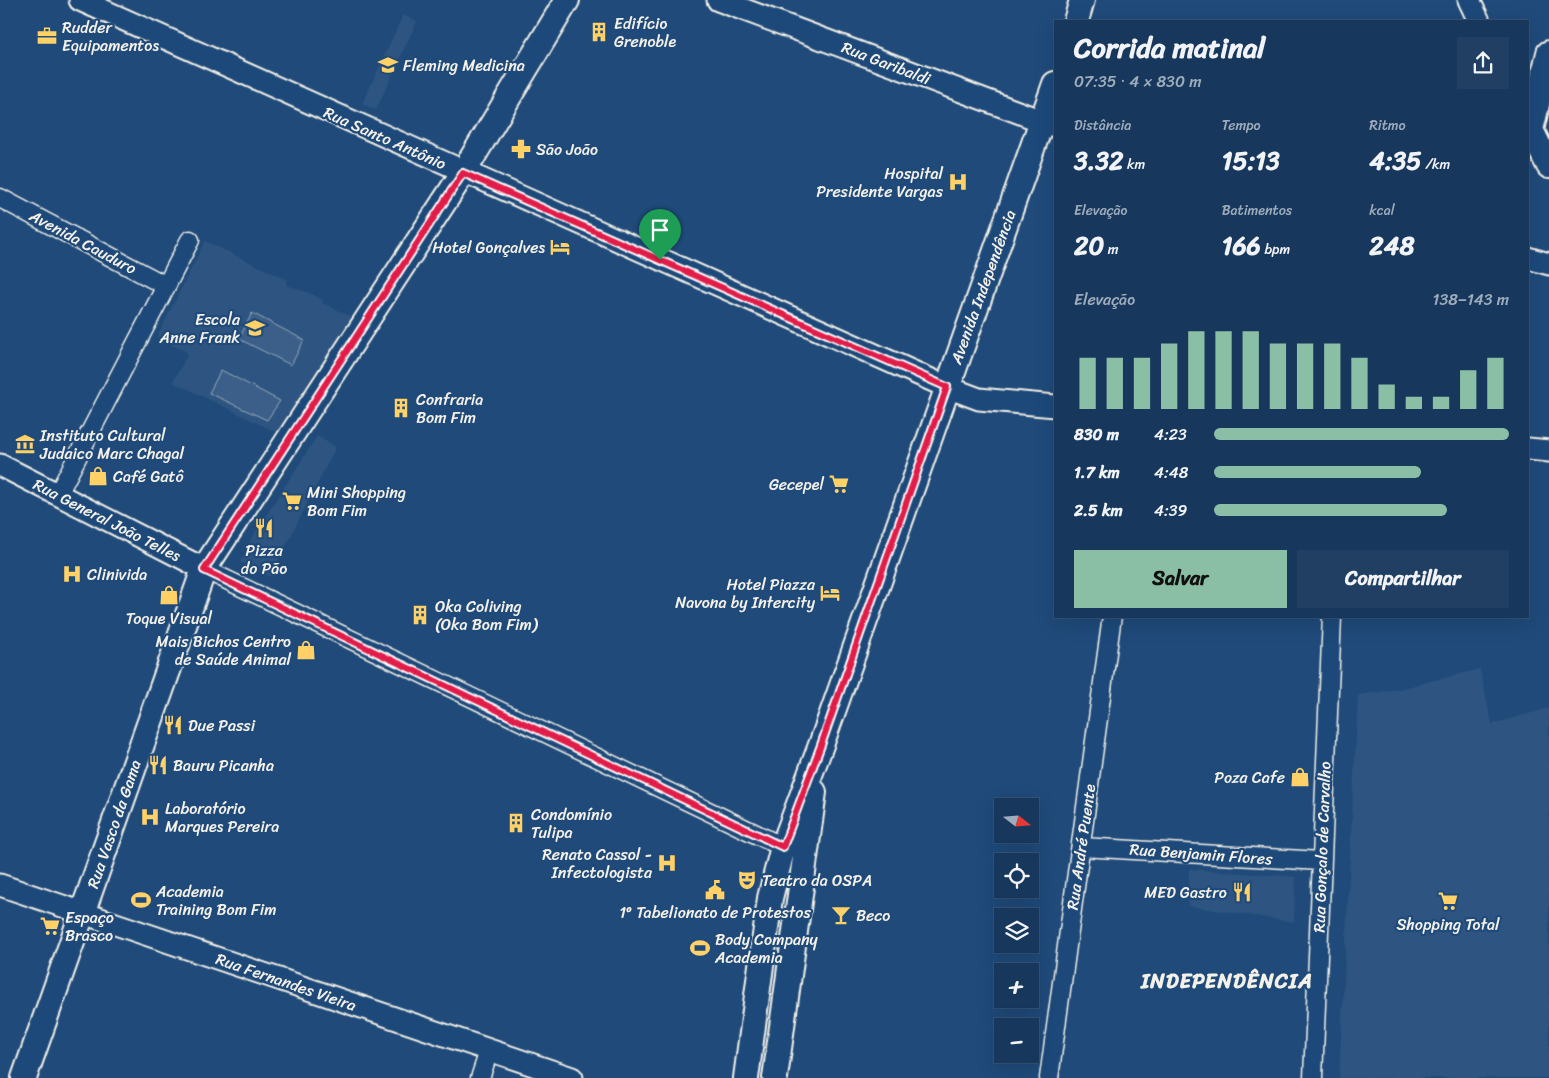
<!DOCTYPE html>
<html lang="pt">
<meta charset="utf-8">
<style>
body{margin:0;font-family:Sriracha,sans-serif;background:#203f62;color:#f1f3f6;height:100vh;display:flex;flex-direction:column;font-size:19px;white-space:nowrap}
*{box-sizing:border-box;margin:0}
p{font-size:16px;color:#9eacbb}
.icon{flex:none;width:28px;height:28px;fill:none;stroke:currentColor;stroke-width:2;stroke-linecap:round;stroke-linejoin:round}
.map{position:relative;flex:1;overflow:hidden}
.details{position:absolute;left:1054px;top:20px;width:475px;height:598px;display:flex;flex-direction:column;background:#17385c;border-radius:0px;box-shadow:0 5px 20px #0002,0 0 0 1px #365272}
.details>*{flex:none}
.needle{width:32px;rotate:107deg}
.tools{position:absolute;left:994px;top:798px;display:grid;gap:10px}
.tools a{display:grid;place-items:center;width:45px;height:45px;border-radius:0px;background:#17385c;box-shadow:0 5px 20px #0002,0 0 0 1px #365272;font-size:25px}
.pin{position:absolute;display:grid;place-items:center;width:42px;height:42px;color:#fff;margin:-51px -21px;border-radius:50% 50% 50% 0;rotate:-45deg;box-shadow:0 0 5px #0007}
.pin .icon{rotate:45deg}
.round{display:grid;place-items:center;flex:none;width:52px;height:52px;border-radius:0px;background:#203f62}
.overview{display:flex;align-items:center;justify-content:space-between;height:85px;padding:0 20px}
h1{font-size:28px;font-weight:800;line-height:38px}
.stats{display:grid;grid-template-columns:repeat(3,1fr);gap:8px;height:85px;padding:5px 20px}
.stats div{display:grid;align-content:center}
.stats b{font-size:25px;font-weight:800}
.stats small{font-size:14px;font-weight:400}
.stats p{font-size:14px}
.chart{height:140px;padding:10px 20px}
.chart p{display:flex;justify-content:space-between}
.chart svg{width:100%;height:90px;margin-top:5px;stroke:#8abfa5;stroke-width:6}
.primary-button{display:flex;gap:10px;margin-top:auto;padding:10px 20px}
.primary-button a{flex:1;height:58px;border-radius:0px;background:#8abfa5;color:#111;font-size:20px;font-weight:800;line-height:58px;text-align:center}
.primary-button a+a{background:#203f62;color:#f1f3f6}
ul{padding:0 20px;list-style:none;font-size:16px}
li{display:grid;grid-template-columns:80px 60px 1fr;align-items:center;height:38px}
li i{height:12px;border-radius:6px;background:#8abfa5}
.map>svg:first-child{display:block}
.built{fill:#2d5581}
.green{fill:#3a5f88;stroke:#97a8b8}
.lines{fill:none;stroke-linecap:round;stroke-linejoin:round}
.minor-casing{stroke:#f4f1e8;stroke-width:21}
.tertiary-casing{stroke:#f4f1e8;stroke-width:25}
.secondary-casing{stroke:#f4f1e8;stroke-width:28}
.minor{stroke:#1f4a7a;stroke-width:18}
.tertiary{stroke:#1f4a7a;stroke-width:21}
.secondary{stroke:#1f4a7a;stroke-width:24}
.route-casing{stroke:#fff;stroke-width:10}
.route{stroke:#e11d48;stroke-width:6}
.labels{text-anchor:middle;dominant-baseline:central;stroke-width:4.5;stroke-linejoin:round;paint-order:stroke}
.poi-label{font-size:16px;fill:#f4f1e8;stroke:#1f4a7a;text-anchor:start}
.street-label{font-size:16px;fill:#f4f1e8;stroke:#1f4a7a}
.district-label{font-size:21px;font-weight:bold;letter-spacing:1px;fill:#f4f1e8;stroke:#1f4a7a}
</style>
<div class="map">
<svg width="1549" height="1078" viewBox="0 0 1549 1078">
<rect width="100%" height="100%" fill="#1f4a7a"/>
<filter id="ink" filterUnits="userSpaceOnUse"><feTurbulence type="fractalNoise" baseFrequency=".02" numOctaves="2"/><feDisplacementMap in="SourceGraphic" scale="10" xChannelSelector="R" yChannelSelector="G"/><feConvolveMatrix kernelMatrix="1 2 1 2 8 2 1 2 1" color-interpolation-filters="sRGB"/></filter>
<g filter="url(#ink)">
<path class="built" d="M403,15L417,21L376,110L362,104Z
M205,241L288,280L286,285L310,293L323,300L322,303L354,318L278,433L173,382L188,353L157,337Z
M317,436L336,447L270,577L240,562L251,539Z
M1480,669L1492,724L1549,708V1078H1339L1358,695L1399,689Z
M1189,869L1296,877L1294,922L1188,906Z"/>
<path class="green" d="M252,313L304,340L291,365L239,339Z
M221,370L280,401L267,420L209,393Z"/>
<g class="lines">
<defs>
<path id="minor" d="M0,198L166,286
M58,494L190,240
M204,569L783,847
M1082,847L1321,861
M480,1078L489,1051
M1049,1078L1112,616
M1313,1078L1332,616"/>
<path id="tertiary" d="M80,0L947,387L979,399L1055,406
M718,0L1055,126
M1469,0L1479,21
M1528,258L1549,264
M1528,449L1549,451
M0,465L204,569
M0,885L572,1078"/>
<path id="secondary" d="M1076,21L1082,0
M1549,53L1531,130L1549,166
M24,1078L204,569L463,173L567,0
M746,1078L770,898L783,847L821,745L1055,84
M775,1078L814,792"/>
</defs>
<use href="#minor" class="minor-casing"/>
<use href="#tertiary" class="tertiary-casing"/>
<use href="#secondary" class="secondary-casing"/>
<use href="#minor" class="minor"/>
<use href="#tertiary" class="tertiary"/>
<use href="#secondary" class="secondary"/>
</g>
</g>
<g class="lines" filter="url(#ink)">
<defs>
<path id="route" d="M463,173L947,387L821,745L783,847L204,570Z"/>
</defs>
<use href="#route" class="route-casing"/>
<use href="#route" class="route"/>
</g>
<defs>
<symbol id="building-bare" viewBox="-9 -9 18 18"><path d="M-4-6H4V6H1V3H-1V6H-4ZM-2.5-4.3h1.7v1.8h-1.7ZM.8-4.3h1.7v1.8H.8ZM-2.5-1h1.7V.8h-1.7ZM.8-1h1.7V.8H.8Z" fill="#ffd166" stroke="#1f4a7a" stroke-width="2.5" paint-order="stroke"/></symbol>
<symbol id="office-bare" viewBox="-9 -9 18 18"><path d="M-6-3h4V-5.5h4V-3h4V5H-6ZM-1-4.5V-3h2v-1.5ZM-6 0V1H6V0Z" fill="#ffd166" stroke="#1f4a7a" stroke-width="2.5" paint-order="stroke"/></symbol>
<symbol id="school-bare" viewBox="-9 -9 18 18"><path d="M0-5L7-2L0 1L-7-2ZM-4 1L0 2.5L4 1V4Q0 6-4 4Z" fill="#ffd166" stroke="#1f4a7a" stroke-width="2.5" paint-order="stroke"/></symbol>
<symbol id="pharmacy-bare" viewBox="-9 -9 18 18"><path d="M-2-6h4v4h4v4h-4v4h-4v-4h-4v-4h4Z" fill="#ffd166" stroke="#1f4a7a" stroke-width="2.5" paint-order="stroke"/></symbol>
<symbol id="hospital-bare" viewBox="-9 -9 18 18"><path d="M-5-5h3v3.5h4V-5h3V5h-3V1.5h-4V5h-3Z" fill="#ffd166" stroke="#1f4a7a" stroke-width="2.5" paint-order="stroke"/></symbol>
<symbol id="hotel-bare" viewBox="-9 -9 18 18"><path d="M-6-4.5h1.5V1H6V5H4.5V3h-9V5H-6ZM-4 0a1.8 1.8 0 1 1 3.6 0ZM.5 0V-2.5h3Q6-2.5 6 0Z" fill="#ffd166" stroke="#1f4a7a" stroke-width="2.5" paint-order="stroke"/></symbol>
<symbol id="museum-bare" viewBox="-9 -9 18 18"><path d="M0-6L6-3V-2H-6V-3ZM-5-1h2V3h-2ZM-1-1h2V3h-2ZM3-1h2V3H3ZM-6 4H6V6H-6Z" fill="#ffd166" stroke="#1f4a7a" stroke-width="2.5" paint-order="stroke"/></symbol>
<symbol id="shop-bare" viewBox="-9 -9 18 18"><path d="M-5-2.5h2.3a2.7 3.5 0 0 1 5.4 0H5L5.5 6h-11ZM-1.5-2.5h3a1.5 2.3 0 0 0-3 0Z" fill="#ffd166" stroke="#1f4a7a" stroke-width="2.5" paint-order="stroke"/></symbol>
<symbol id="supermarket-bare" viewBox="-9 -9 18 18"><path d="M-6-5.5h2.5l.6 2H6L4.5 2H-2.5L-4.4-4H-6ZM-1.5 3.2a1.3 1.3 0 1 0 .1 0ZM3 3.2a1.3 1.3 0 1 0 .1 0Z" fill="#ffd166" stroke="#1f4a7a" stroke-width="2.5" paint-order="stroke"/></symbol>
<symbol id="restaurant-bare" viewBox="-9 -9 18 18"><path d="M-5-6h1v4h1v-4h1v4h1v-4h1v5L-1.5 .5V6h-2V.5L-5-1ZM5-6V6H3V1.5H1.5Q1.5-4 5-6Z" fill="#ffd166" stroke="#1f4a7a" stroke-width="2.5" paint-order="stroke"/></symbol>
<symbol id="theatre-bare" viewBox="-9 -9 18 18"><path d="M-5-5.5Q0-4 5-5.5V0Q5 5 0 6Q-5 5-5 0ZM-3.3-2.5H-1v1.5H-3.3ZM1-2.5H3.3v1.5H1ZM-2.8 1Q0 5.5 2.8 1Z" fill="#ffd166" stroke="#1f4a7a" stroke-width="2.5" paint-order="stroke"/></symbol>
<symbol id="civic-bare" viewBox="-9 -9 18 18"><path d="M-.6-6.5H3V-4.5H.6V-3L4-1V1h2V6H-6V1h2V-1L-.6-3ZM-1.2 2.5V6h2.4V2.5Z" fill="#ffd166" stroke="#1f4a7a" stroke-width="2.5" paint-order="stroke"/></symbol>
<symbol id="stadium-bare" viewBox="-9 -9 18 18"><path d="M0-5a6.5 5 0 1 0 0 10a6.5 5 0 1 0 0-10ZM-3.5-1.8h7v3.6h-7Z" fill="#ffd166" stroke="#1f4a7a" stroke-width="2.5" paint-order="stroke"/></symbol>
<symbol id="bar-bare" viewBox="-9 -9 18 18"><path d="M-6-5H6L.8 .8V4.5H3.5V6h-7V4.5H-.8V.8Z" fill="#ffd166" stroke="#1f4a7a" stroke-width="2.5" paint-order="stroke"/></symbol>
</defs>
<g fill-rule="evenodd">
<use href="#building-bare" x="585" y="18" width="28" height="28"/>
<use href="#office-bare" x="33" y="22" width="28" height="28"/>
<use href="#school-bare" x="374" y="51" width="28" height="28"/>
<use href="#pharmacy-bare" x="507" y="135" width="28" height="28"/>
<use href="#hospital-bare" x="944" y="168" width="28" height="28"/>
<use href="#hotel-bare" x="546" y="233" width="28" height="28"/>
<use href="#school-bare" x="241" y="314" width="28" height="28"/>
<use href="#building-bare" x="387" y="394" width="28" height="28"/>
<use href="#museum-bare" x="11" y="430" width="28" height="28"/>
<use href="#shop-bare" x="84" y="462" width="28" height="28"/>
<use href="#supermarket-bare" x="825" y="470" width="28" height="28"/>
<use href="#supermarket-bare" x="278" y="487" width="28" height="28"/>
<use href="#restaurant-bare" x="250" y="514" width="28" height="28"/>
<use href="#hospital-bare" x="58" y="560" width="28" height="28"/>
<use href="#hotel-bare" x="816" y="579" width="28" height="28"/>
<use href="#shop-bare" x="155" y="581" width="28" height="28"/>
<use href="#building-bare" x="406" y="601" width="28" height="28"/>
<use href="#shop-bare" x="292" y="636" width="28" height="28"/>
<use href="#restaurant-bare" x="159" y="711" width="28" height="28"/>
<use href="#restaurant-bare" x="144" y="751" width="28" height="28"/>
<use href="#shop-bare" x="1286" y="763" width="28" height="28"/>
<use href="#hospital-bare" x="136" y="803" width="28" height="28"/>
<use href="#building-bare" x="502" y="809" width="28" height="28"/>
<use href="#hospital-bare" x="653" y="849" width="28" height="28"/>
<use href="#theatre-bare" x="733" y="866" width="28" height="28"/>
<use href="#civic-bare" x="701" y="876" width="28" height="28"/>
<use href="#restaurant-bare" x="1228" y="878" width="28" height="28"/>
<use href="#stadium-bare" x="127" y="886" width="28" height="28"/>
<use href="#supermarket-bare" x="1434" y="887" width="28" height="28"/>
<use href="#bar-bare" x="827" y="901" width="28" height="28"/>
<use href="#supermarket-bare" x="36" y="912" width="28" height="28"/>
<use href="#stadium-bare" x="686" y="934" width="28" height="28"/>
</g>
<g class="labels">
<g class="poi-label">
<text x="614" y="23">Edifício<tspan x="614" dy="18">Grenoble</tspan></text>
<text x="62" y="27">Rudder<tspan x="62" dy="18">Equipamentos</tspan></text>
<text x="403" y="65">Fleming Medicina</text>
<text x="536" y="149">São João</text>
<text x="943" y="173" text-anchor="end">Hospital<tspan x="943" dy="18">Presidente Vargas</tspan></text>
<text x="545" y="247" text-anchor="end">Hotel Gonçalves</text>
<text x="240" y="319" text-anchor="end">Escola<tspan x="240" dy="18">Anne Frank</tspan></text>
<text x="416" y="399">Confraria<tspan x="416" dy="18">Bom Fim</tspan></text>
<text x="40" y="435">Instituto Cultural<tspan x="40" dy="18">Judaico Marc Chagal</tspan></text>
<text x="113" y="476">Café Gatô</text>
<text x="824" y="484" text-anchor="end">Gecepel</text>
<text x="307" y="492">Mini Shopping<tspan x="307" dy="18">Bom Fim</tspan></text>
<text x="264" y="550" text-anchor="middle">Pizza<tspan x="264" dy="18">do Pão</tspan></text>
<text x="87" y="574">Clinivida</text>
<text x="815" y="584" text-anchor="end">Hotel Piazza<tspan x="815" dy="18">Navona by Intercity</tspan></text>
<text x="435" y="606">Oka Coliving<tspan x="435" dy="18">(Oka Bom Fim)</tspan></text>
<text x="169" y="618" text-anchor="middle">Toque Visual</text>
<text x="291" y="641" text-anchor="end">Mais Bichos Centro<tspan x="291" dy="18">de Saúde Animal</tspan></text>
<text x="188" y="725">Due Passi</text>
<text x="173" y="765">Bauru Picanha</text>
<text x="1285" y="777" text-anchor="end">Poza Cafe</text>
<text x="165" y="808">Laboratório<tspan x="165" dy="18">Marques Pereira</tspan></text>
<text x="531" y="814">Condomínio<tspan x="531" dy="18">Tulipa</tspan></text>
<text x="652" y="854" text-anchor="end">Renato Cassol -<tspan x="652" dy="18">Infectologista</tspan></text>
<text x="762" y="880">Teatro da OSPA</text>
<text x="156" y="891">Academia<tspan x="156" dy="18">Training Bom Fim</tspan></text>
<text x="1227" y="892" text-anchor="end">MED Gastro</text>
<text x="715" y="912" text-anchor="middle">1º Tabelionato de Protestos</text>
<text x="856" y="915">Beco</text>
<text x="65" y="917">Espaço<tspan x="65" dy="18">Brasco</tspan></text>
<text x="1448" y="924" text-anchor="middle">Shopping Total</text>
<text x="715" y="939">Body Company<tspan x="715" dy="18">Academia</tspan></text>
</g>
<g class="street-label">
<text transform="translate(886 63) rotate(21)">Rua Garibaldi</text>
<text transform="translate(385 138) rotate(24)">Rua Santo Antônio</text>
<text transform="translate(83 242) rotate(28)">Avenida Cauduro</text>
<text transform="translate(983 287) rotate(-70)">Avenida Independência</text>
<text transform="translate(107 520) rotate(27)">Rua General João Telles</text>
<text transform="translate(114 824) rotate(-71)">Rua Vasco da Gama</text>
<text transform="translate(1081 847) rotate(-82)">Rua André Puente</text>
<text transform="translate(1322 847) rotate(-88)">Rua Gonçalo de Carvalho</text>
<text transform="translate(1201 854) rotate(4)">Rua Benjamin Flores</text>
<text transform="translate(286 982) rotate(19)">Rua Fernandes Vieira</text>
</g>
<g class="district-label">
<text x="1227" y="981">INDEPENDÊNCIA</text>
</g>
</g>
</svg>
<div class="tools">
<a><svg class="needle" viewBox="-14 -14 28 28"><path d="M0-13l5 13h-10z" fill="#e53935"/><path d="M0 13l5-13h-10z" fill="#9eacbb"/></svg></a>
<a><svg class="icon" aria-label="locate" viewBox="0 0 24 24"><circle cx="12" cy="12" r="6"/><path d="M12 2v4M12 18v4M2 12h4M18 12h4"/></svg></a>
<a><svg class="icon" aria-label="layers" viewBox="0 0 24 24"><path d="M12 4l9 5-9 5-9-5zM3 14l9 5 9-5"/></svg></a>
<a>+</a>
<a>−</a>
</div>
<div class="pin" style="left:660px;top:260px;background:#1e9e55"><svg class="icon" aria-label="arrive" viewBox="0 0 24 24"><path d="M6 21V4h12l-3 4 3 4H6"/></svg></div>
<section class="details">
<div class="overview"><div><h1>Corrida matinal</h1><p>07:35 · 4 × 830 m</p></div><a class="round"><svg class="icon" aria-label="share" viewBox="0 0 24 24"><path d="M12 15V3M7 8l5-5 5 5M5 13v7h14v-7"/></svg></a></div>
<div class="stats">
<div><p>Distância</p><b>3.32<small> km</small></b></div>
<div><p>Tempo</p><b>15:13</b></div>
<div><p>Ritmo</p><b>4:35<small> /km</small></b></div>
</div>
<div class="stats">
<div><p>Elevação</p><b>20<small> m</small></b></div>
<div><p>Batimentos</p><b>166<small> bpm</small></b></div>
<div><p>kcal</p><b>248</b></div>
</div>
<div class="chart"><p><span>Elevação</span>138–143 m</p>
<svg viewBox="0 0 160 44" preserveAspectRatio="none"><path d="M5 44V19M15 44V19M25 44V19M35 44V12M45 44V6M55 44V6M65 44V6M75 44V12M85 44V12M95 44V12M105 44V19M115 44V32M125 44V38M135 44V38M145 44V25M155 44V19"/></svg>
</div>
<ul>
<li><b>830 m</b>4:23<i style="width:100%"></i></li>
<li><b>1.7 km</b>4:48<i style="width:70%"></i></li>
<li><b>2.5 km</b>4:39<i style="width:79%"></i></li>
</ul>
<div class="primary-button"><a>Salvar</a><a>Compartilhar</a></div>
</section>
</div>
